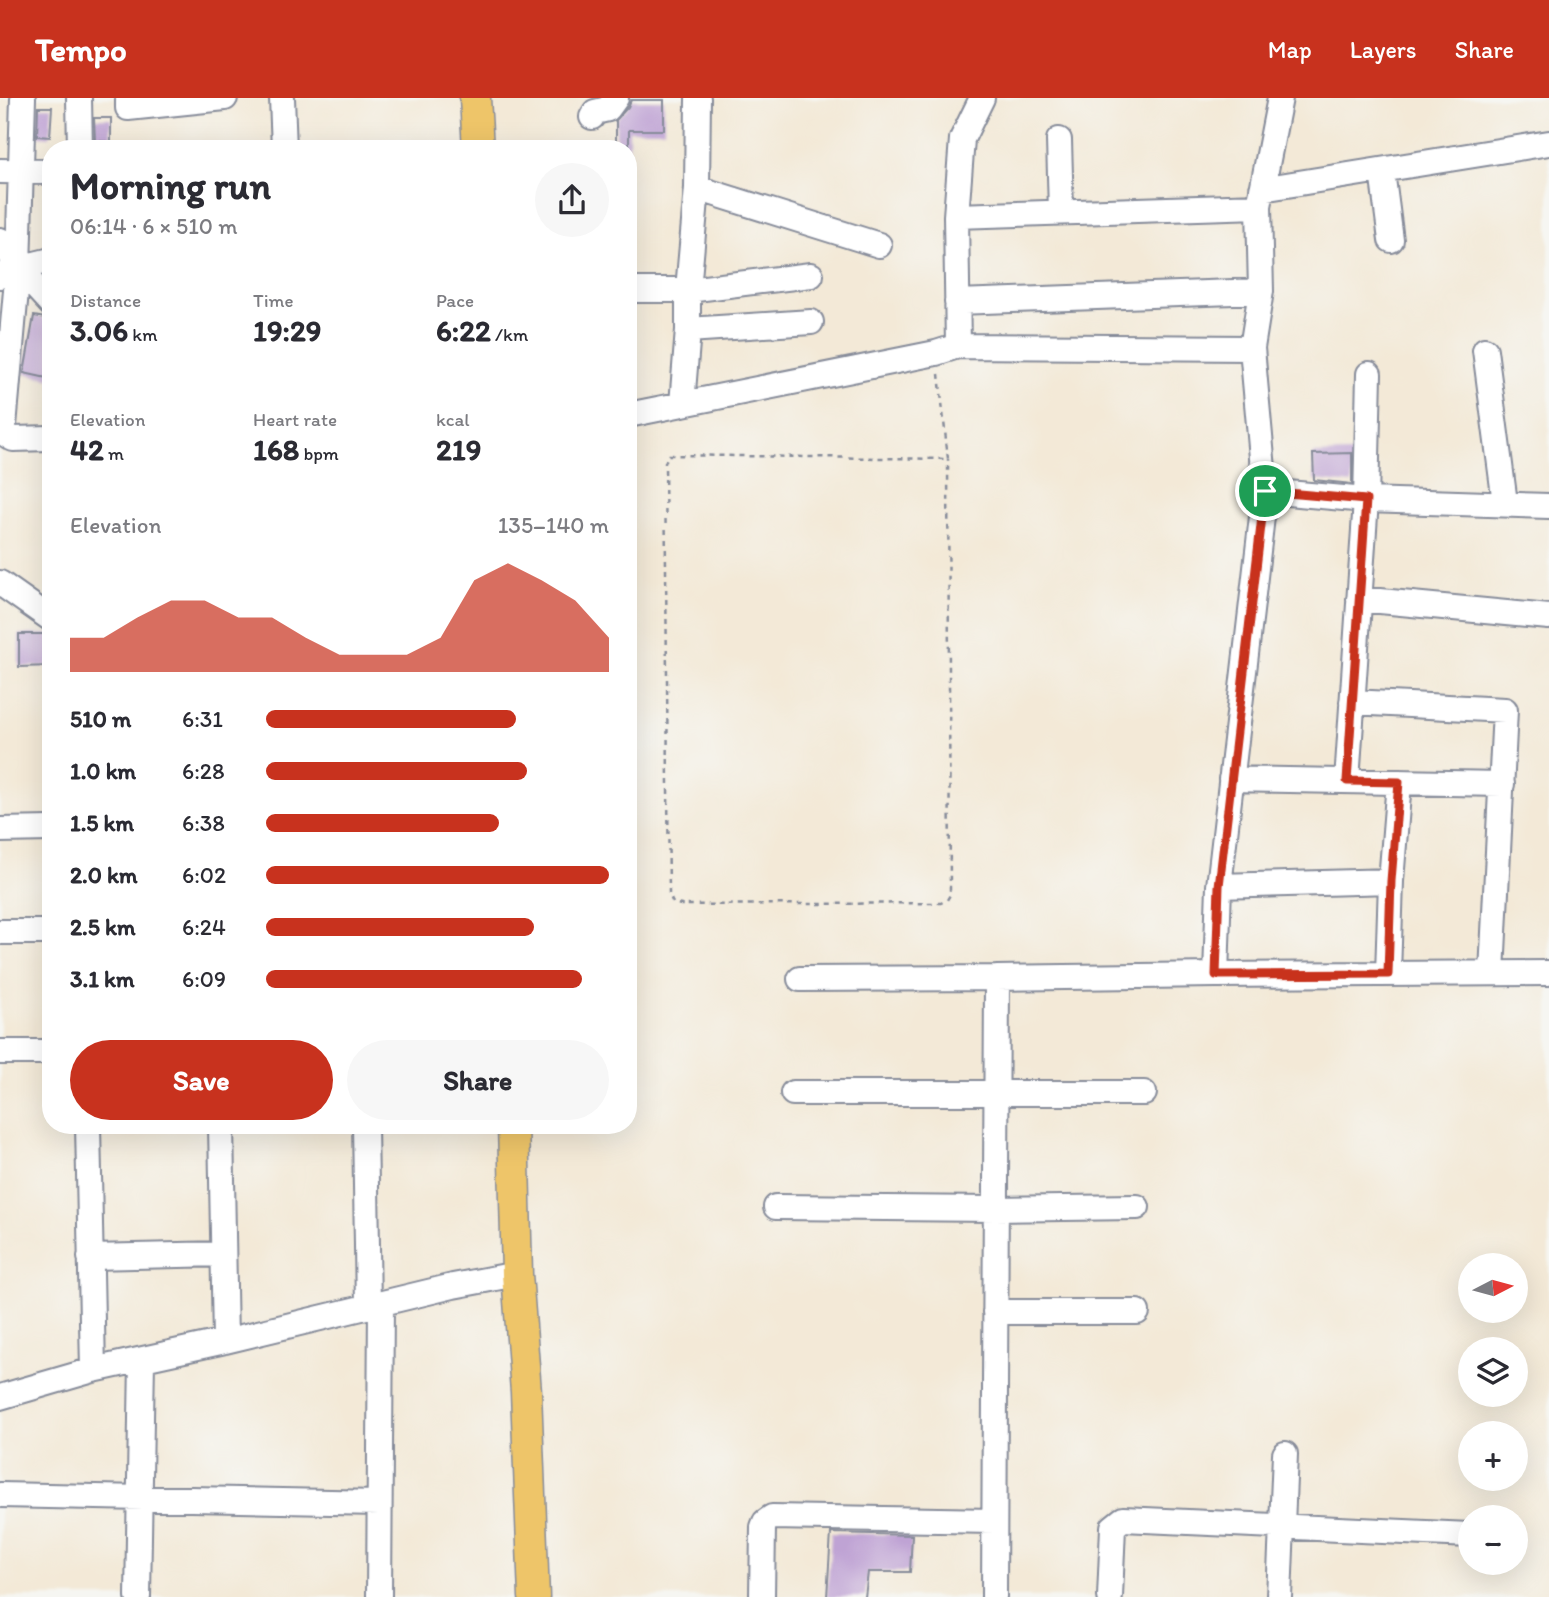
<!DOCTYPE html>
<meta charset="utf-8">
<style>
body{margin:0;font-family:Itim,sans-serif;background:#f7f7f7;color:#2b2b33;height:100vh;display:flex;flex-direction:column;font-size:26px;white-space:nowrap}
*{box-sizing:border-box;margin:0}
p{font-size:23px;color:#7c7c81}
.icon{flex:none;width:38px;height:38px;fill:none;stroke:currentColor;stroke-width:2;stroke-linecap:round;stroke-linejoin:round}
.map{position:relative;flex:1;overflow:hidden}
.sheet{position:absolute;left:42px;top:42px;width:595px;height:994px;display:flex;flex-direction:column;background:#fff;border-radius:28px;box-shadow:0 7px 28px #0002}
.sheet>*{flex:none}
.needle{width:46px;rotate:84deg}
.controls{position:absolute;left:1458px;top:1155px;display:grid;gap:14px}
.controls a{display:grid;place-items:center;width:70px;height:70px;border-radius:50%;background:#fff;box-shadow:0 7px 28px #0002;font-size:35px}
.pin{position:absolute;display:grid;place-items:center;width:60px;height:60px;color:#fff;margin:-30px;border:4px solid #fff;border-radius:50%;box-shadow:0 2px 7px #0007}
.round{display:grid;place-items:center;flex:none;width:74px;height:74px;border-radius:37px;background:#f7f7f7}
.overview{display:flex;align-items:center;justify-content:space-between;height:119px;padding:0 28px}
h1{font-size:38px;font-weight:700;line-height:52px}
.stats{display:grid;grid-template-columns:repeat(3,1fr);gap:10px;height:119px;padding:7px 28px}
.stats div{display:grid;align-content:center}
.stats b{font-size:30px;font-weight:700}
.stats small{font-size:19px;font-weight:400}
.stats p{font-size:19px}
.chart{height:196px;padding:14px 28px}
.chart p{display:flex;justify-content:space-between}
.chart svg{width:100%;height:126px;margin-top:7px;fill:#c8321e;opacity:.7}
.primary-button{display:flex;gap:14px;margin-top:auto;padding:14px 28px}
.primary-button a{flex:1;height:80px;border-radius:42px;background:#c8321e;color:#fff;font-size:28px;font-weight:700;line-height:80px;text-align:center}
.primary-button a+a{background:#f7f7f7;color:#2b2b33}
ul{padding:0 28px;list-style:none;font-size:23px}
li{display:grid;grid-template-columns:112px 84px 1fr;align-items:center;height:52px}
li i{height:18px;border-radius:9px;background:#c8321e}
header{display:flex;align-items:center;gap:42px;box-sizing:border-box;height:98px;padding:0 35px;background:#c8321e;color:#fff}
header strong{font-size:33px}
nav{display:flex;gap:38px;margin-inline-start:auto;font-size:24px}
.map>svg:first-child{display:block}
.building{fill:#bfa3d4}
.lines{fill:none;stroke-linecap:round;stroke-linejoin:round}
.minor-casing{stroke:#878c9a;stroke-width:28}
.major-casing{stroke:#878c9a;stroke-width:33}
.path{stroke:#878c9a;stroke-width:2.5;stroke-dasharray:5 5;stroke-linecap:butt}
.minor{stroke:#fff;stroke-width:24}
.major{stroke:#eec569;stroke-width:30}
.route-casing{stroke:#fff;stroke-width:14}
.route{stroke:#c8321e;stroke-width:9}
</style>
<header>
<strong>Tempo</strong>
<nav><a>Map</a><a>Layers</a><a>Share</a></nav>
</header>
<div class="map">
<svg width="1549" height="1499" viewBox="0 0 1549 1499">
<rect width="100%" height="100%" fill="#f6f6f2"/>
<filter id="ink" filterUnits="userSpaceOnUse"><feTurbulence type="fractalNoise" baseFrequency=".0143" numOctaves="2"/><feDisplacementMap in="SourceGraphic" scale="14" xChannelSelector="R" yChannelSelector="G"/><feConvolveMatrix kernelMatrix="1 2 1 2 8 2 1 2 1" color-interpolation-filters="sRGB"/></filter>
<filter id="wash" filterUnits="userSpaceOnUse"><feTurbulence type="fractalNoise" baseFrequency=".00686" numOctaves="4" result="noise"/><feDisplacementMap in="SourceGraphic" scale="28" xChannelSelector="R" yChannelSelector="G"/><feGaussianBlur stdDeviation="1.57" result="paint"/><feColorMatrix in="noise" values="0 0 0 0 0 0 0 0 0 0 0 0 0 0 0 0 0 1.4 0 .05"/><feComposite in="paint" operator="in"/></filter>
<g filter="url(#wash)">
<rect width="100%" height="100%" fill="#f3e9d7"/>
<g id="blocks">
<path class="building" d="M631,2H664V32H629V51H616V22L628,9Z
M38,9H52L50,39L37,38Z
M94,20H111V44L95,43Z
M34,218L51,221V281L24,275Z
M1352,355V386L1314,382L1313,356Z
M19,536H51V568L19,569Z
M831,1435L912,1437L910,1474H868L865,1499H827Z"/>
</g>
</g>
<g filter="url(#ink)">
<use href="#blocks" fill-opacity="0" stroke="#878c9a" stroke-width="2"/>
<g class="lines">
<defs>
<path id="minor" d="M79,0L80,51
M128,0V10L225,0
M282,0L284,51
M592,19L595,14L608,11L616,0
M1059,42L1061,114
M0,73L51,74
M1382,73L1391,142
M697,90L879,147
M1262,91L1549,45
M956,118L1259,108
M0,142L18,170L51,206
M0,178L18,170L51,162
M628,192H688L811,177
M957,204L1261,193
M688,232L811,224
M958,248L956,118L962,41L982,0
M1485,252L1505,405
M682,306L688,232V192L697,90L698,0
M628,317L936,255L958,248L1252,250
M0,328H4L5,336L13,341L51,340
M4,328L18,170L23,0
M1265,393L1366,402L1549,408
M0,485L51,521
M1359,501L1549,519
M1352,604L1505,612L1492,875
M1231,681L1502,686
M1347,683L1366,402L1369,276
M0,732L51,731
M1219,788L1391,783
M0,834H51
M1388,876L1391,783L1399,684
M1216,877L1549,875
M800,881L997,880
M0,954H51
M793,995H1144
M88,1027L93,1272
M221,1027L225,1243
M365,1027L368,1208
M776,1109L996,1111L1137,1109
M90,1159L223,1156
M995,1214H1137
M0,1299L93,1272L225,1243L453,1188L517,1176
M0,1397L379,1405
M138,1499L142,1262
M379,1499L381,1205
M762,1499L763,1429L765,1424L772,1419L994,1423
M994,1499L997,880L1216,877L1219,788L1265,393L1252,250L1261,193L1259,108L1280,0
M1110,1499L1113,1429L1123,1421L1470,1437
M1279,1499L1285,1356"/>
<path id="major" d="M475,0L478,51
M513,1027L517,1176L526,1294L534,1499"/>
</defs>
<use href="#minor" class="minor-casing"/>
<use href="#major" class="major-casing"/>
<path class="path" d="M939,276L948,361L668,357L665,365L669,797L673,805L681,807L941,805L947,802L950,797L948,361"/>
<use href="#minor" class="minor"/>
<use href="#major" class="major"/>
</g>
</g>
<g class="lines" filter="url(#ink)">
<defs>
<path id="route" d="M1265,393L1366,402L1347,683L1399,684L1391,783L1388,876L1216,877L1219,788Z"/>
</defs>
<use href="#route" class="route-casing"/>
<use href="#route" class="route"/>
</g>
</svg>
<div class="controls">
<a><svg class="needle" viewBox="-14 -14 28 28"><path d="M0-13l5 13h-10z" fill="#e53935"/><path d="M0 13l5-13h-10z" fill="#7c7c81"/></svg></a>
<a><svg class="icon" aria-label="layers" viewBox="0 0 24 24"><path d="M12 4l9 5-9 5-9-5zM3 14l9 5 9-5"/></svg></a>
<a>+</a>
<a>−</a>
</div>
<div class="pin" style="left:1265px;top:393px;background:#1e9e55"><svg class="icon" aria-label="arrive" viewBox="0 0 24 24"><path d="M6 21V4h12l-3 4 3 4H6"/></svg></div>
<section class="sheet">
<div class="overview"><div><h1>Morning run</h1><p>06:14 · 6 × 510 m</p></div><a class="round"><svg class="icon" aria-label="share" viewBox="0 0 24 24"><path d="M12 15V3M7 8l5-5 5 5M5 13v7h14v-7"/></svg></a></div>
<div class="stats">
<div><p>Distance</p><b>3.06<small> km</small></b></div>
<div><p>Time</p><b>19:29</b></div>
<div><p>Pace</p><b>6:22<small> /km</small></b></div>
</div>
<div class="stats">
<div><p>Elevation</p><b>42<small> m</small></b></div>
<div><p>Heart rate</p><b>168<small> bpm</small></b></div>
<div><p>kcal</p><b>219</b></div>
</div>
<div class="chart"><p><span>Elevation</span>135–140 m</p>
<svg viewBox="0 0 160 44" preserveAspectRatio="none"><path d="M0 44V32L10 32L20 25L30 19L40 19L50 25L60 25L70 32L80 38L90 38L100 38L110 32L120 12L130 6L140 12L150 19L160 32V44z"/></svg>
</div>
<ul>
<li><b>510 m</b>6:31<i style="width:73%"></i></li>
<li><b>1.0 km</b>6:28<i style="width:76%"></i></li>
<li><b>1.5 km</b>6:38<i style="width:68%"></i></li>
<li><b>2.0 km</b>6:02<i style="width:100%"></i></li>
<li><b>2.5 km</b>6:24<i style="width:78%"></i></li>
<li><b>3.1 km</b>6:09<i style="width:92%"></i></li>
</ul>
<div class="primary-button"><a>Save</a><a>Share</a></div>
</section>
</div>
